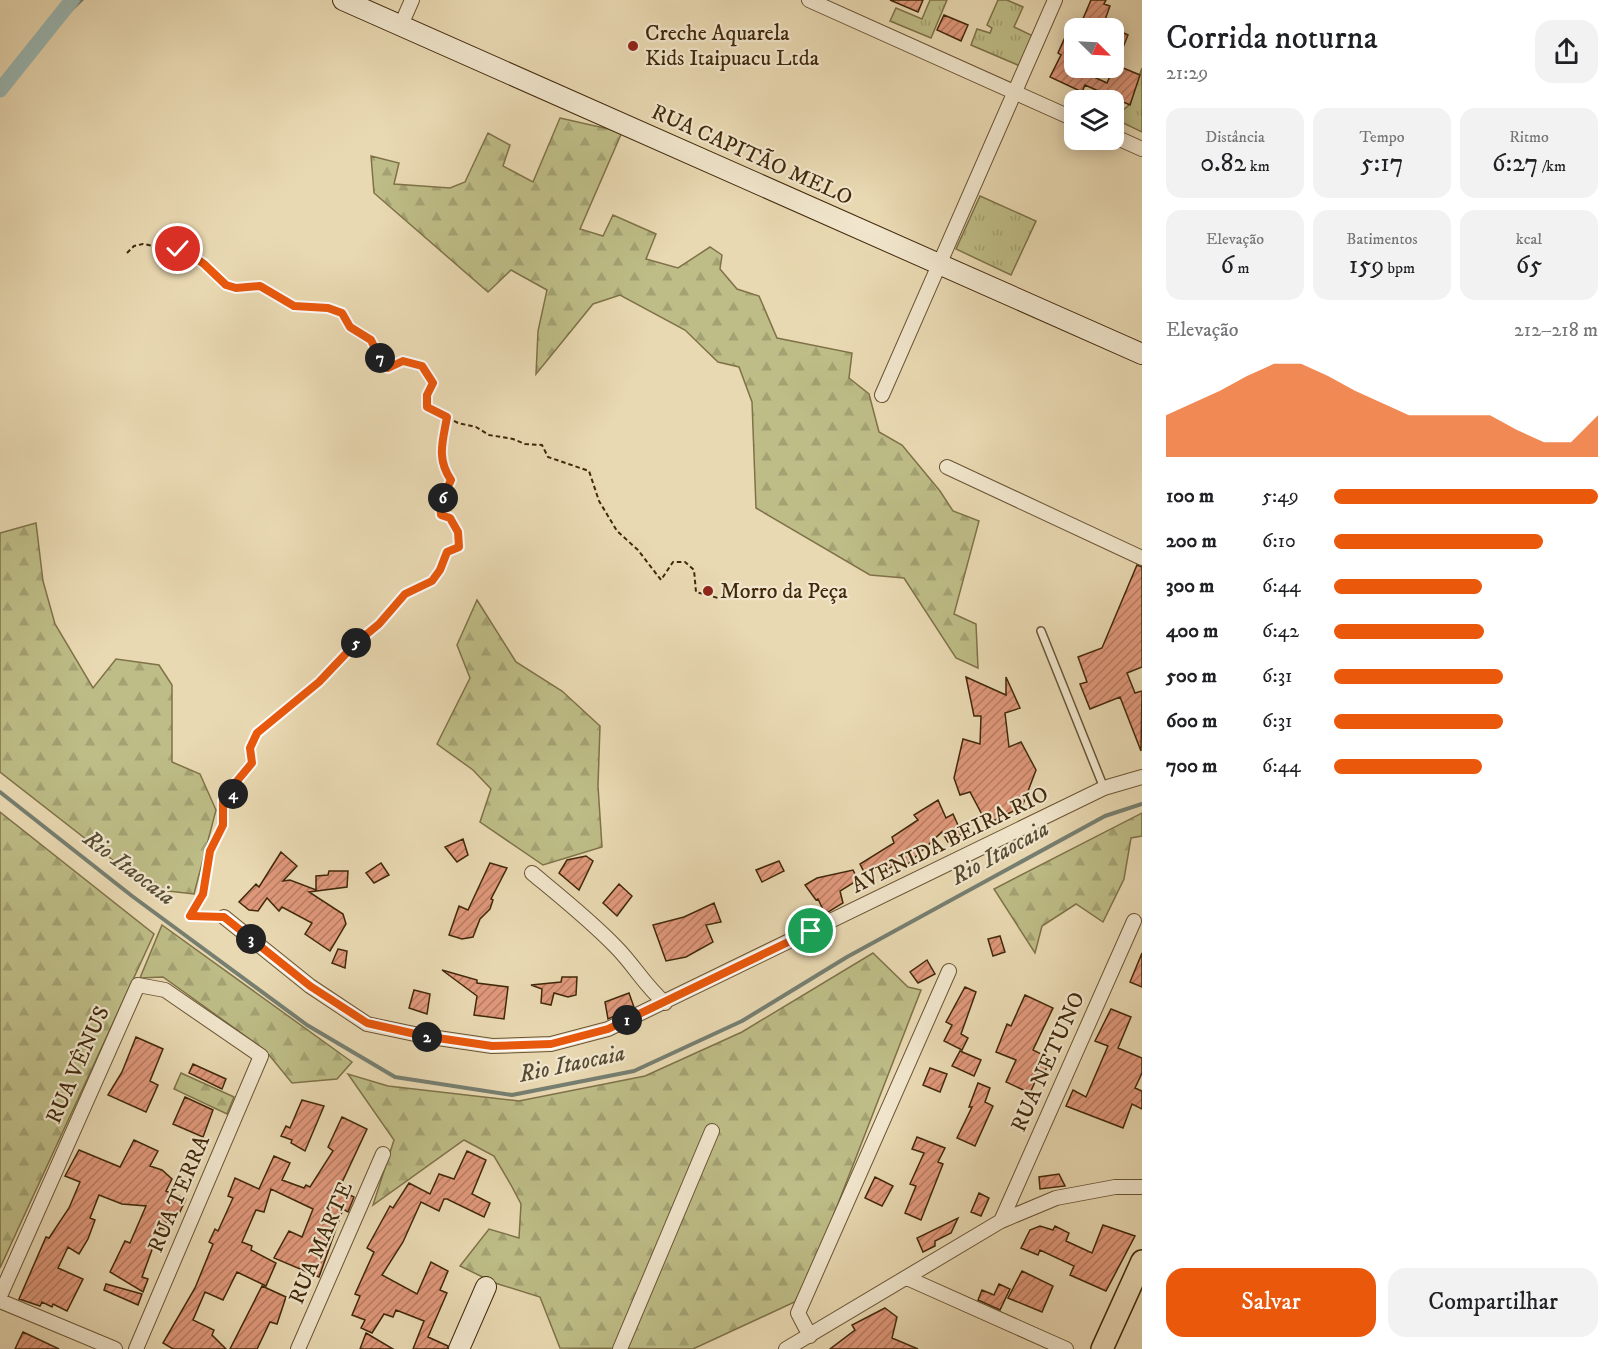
<!DOCTYPE html>
<html lang="pt">
<meta charset="utf-8">
<style>
body{margin:0;font-family:"IM FELL DW Pica",serif;background:#f2f2f2;color:#202124;height:100vh;display:flex;flex-direction:column;font-size:22px;white-space:nowrap}
*{box-sizing:border-box;margin:0}
p{font-size:20px;color:#757577}
.icon{flex:none;width:33px;height:33px;fill:none;stroke:currentColor;stroke-width:2;stroke-linecap:round;stroke-linejoin:round}
.map{position:relative;flex:1;overflow:hidden}
.sheet{display:flex;flex-direction:column;background:#fff;width:480px}
.sheet>*{flex:none}
.needle{width:39px;rotate:114deg}
.fabs{position:absolute;left:1064px;top:18px;display:grid;gap:12px}
.fabs a{display:grid;place-items:center;width:60px;height:60px;border-radius:12px;background:#fff;box-shadow:0 3px 15px #0003;font-size:30px}
.pin{position:absolute;display:grid;place-items:center;width:51px;height:51px;color:#fff;margin:-26px;border:3px solid #fff;border-radius:50%;box-shadow:0 2px 6px #0007}
.km{position:absolute;width:30px;height:30px;margin:-15px;border-radius:50%;background:#222;color:#fff;font-size:16px;line-height:30px;text-align:center}
.round{display:grid;place-items:center;flex:none;width:63px;height:63px;border-radius:18px;background:#f2f2f2}
.summary{display:flex;align-items:center;justify-content:space-between;height:102px;padding:0 24px}
h1{font-size:33px;font-weight:600;line-height:45px}
.stats{display:grid;grid-template-columns:repeat(3,1fr);gap:9px;height:102px;padding:6px 24px}
.stats div{display:grid;align-content:center;border-radius:15px;background:#f2f2f2;text-align:center}
.stats b{font-size:26px;font-weight:600}
.stats small{font-size:16px;font-weight:400}
.stats p{font-size:16px}
.chart{height:168px;padding:12px 24px}
.chart p{display:flex;justify-content:space-between}
.chart svg{width:100%;height:108px;margin-top:6px;fill:#ea580c;opacity:.7}
.cta{display:flex;gap:12px;margin-top:auto;padding:12px 24px}
.cta a{flex:1;height:69px;border-radius:18px;background:#ea580c;color:#fff;font-size:24px;font-weight:600;line-height:69px;text-align:center}
.cta a+a{background:#f2f2f2;color:#202124}
ul{padding:0 24px;list-style:none;font-size:20px}
li{display:grid;grid-template-columns:96px 72px 1fr;align-items:center;height:45px}
li i{height:15px;border-radius:8px;background:#ea580c}
main{display:flex;flex:1;min-height:0}
.map>svg:first-child{display:block}
.grass{fill:url(#grass-tufts);stroke:#7f7248;stroke-width:1.5}
.forest{fill:url(#forest-firs);stroke:#7f7248;stroke-width:1.5}
.water{fill:url(#water-waves);stroke:#767f71;stroke-width:1.5}
.lines{fill:none;stroke-linecap:round;stroke-linejoin:round}
.stream{stroke:#767f71;stroke-width:4}
.canal{stroke:#9ab9b5;stroke-width:15}
.building{fill:url(#building-hatch);stroke:#40280a;stroke-width:1.5}
.lane-casing{stroke:#6a5434;stroke-width:10}
.street-casing{stroke:#6a5434;stroke-width:16}
.secondary-casing{stroke:#40280a;stroke-width:22}
.primary-casing{stroke:#40280a;stroke-width:24}
.path{stroke:#40280a;stroke-width:2;stroke-dasharray:4.5 3;stroke-linecap:butt}
.lane{stroke:#f1e6cd;stroke-width:7}
.street{stroke:#f1e6cd;stroke-width:14}
.secondary{stroke:#f1e6cd;stroke-width:20}
.primary{stroke:#e9d9b2;stroke-width:21}
.route-casing{stroke:#fff;stroke-width:12}
.route{stroke:#ea580c;stroke-width:8}
.poi-dot{fill:#8f2418;stroke:#f1e6cd;stroke-width:2}
.labels{text-anchor:middle;dominant-baseline:central;stroke-width:4.5;stroke-linejoin:round;paint-order:stroke}
.poi-label{font-size:22px;fill:#40280a;stroke:#f1e6cd;text-anchor:start}
.street-label{font-size:22px;fill:#40280a;stroke:#f1e6cd}
.water-label{font-size:24px;font-style:italic;fill:#564c35;stroke:#f1e6cd}
</style>
<main>
<div class="map">
<svg width="1142" height="1349" viewBox="0 0 1142 1349">
<defs>
<pattern id="grass-tufts" width="24" height="20" patternUnits="userSpaceOnUse" patternTransform="scale(1.5)"><rect width="24" height="20" fill="#bebd87"/><path d="M3 7l-1-3M5 7V3M7 7l1-3M15 17l-1-3M17 17v-4M19 17l1-3" fill="none" stroke="#a4a273"/></pattern>
<pattern id="forest-firs" width="22" height="20" patternUnits="userSpaceOnUse" patternTransform="scale(1.5)"><rect width="22" height="20" fill="#bebd87"/><path d="M5 1l3.5 6h-7zM16 11l3.5 6h-7z" fill="#a4a273"/></pattern>
<pattern id="water-waves" width="16" height="10" patternUnits="userSpaceOnUse" patternTransform="scale(1.5)"><rect width="16" height="10" fill="#9ab9b5"/><path d="M0 5q4-4 8 0t8 0" fill="none" stroke="#7f9691"/></pattern>
<pattern id="building-hatch" width="6" height="6" patternUnits="userSpaceOnUse" patternTransform="scale(1.5)"><rect width="6" height="6" fill="#e0987b"/><path d="M-1 1l2-2M0 6l6-6M5 7l2-2" fill="none" stroke="#b77c63"/></pattern>
</defs>
<rect width="100%" height="100%" fill="#e9d9b2"/>
<filter id="stains"><feTurbulence type="fractalNoise" baseFrequency=".00333" numOctaves="4"/><feColorMatrix values="0 0 0 0 .2 0 0 0 0 .09 0 0 0 0 .02 0 0 0 .5 -.17"/></filter>
<radialGradient id="worn" r=".72"><stop offset=".6" stop-color="#630" stop-opacity="0"/><stop offset="1" stop-color="#630" stop-opacity=".3"/></radialGradient>
<path class="grass" d="M930,0H947L931,38L890,21L896,8L922,19Z
M998,0H1007L1023,7L1014,27L1033,36L1020,66L971,45L977,29L990,33L992,28L987,25Z
M1142,68V132L1113,118L1128,106Z
M980,196L1036,221L1011,275L956,249Z"/>
<path class="forest" d="M560,118L622,132L580,229L603,236L613,215L656,234L646,259L678,268L710,247L722,255L720,269L737,289L759,296L777,338L852,353L849,378L869,394L879,432L902,445L940,491L953,511L979,521L954,614L976,624L978,668L956,658L904,578L870,575L756,508L752,402L739,367L718,362L685,330L620,295L593,304L536,374L538,331L547,290L511,270L488,292L374,193L371,156L399,163L394,184L450,188L465,182L488,133L510,145L503,166L533,182Z
M36,523L43,581L55,624L93,688L116,659L159,665L172,685V762L200,774L216,810L194,894L150,889L0,772V533Z
M477,600L516,662L562,691L600,726L598,786L602,847L543,865L480,822L491,789L473,770L437,744L470,678L457,645Z
M0,812L154,934L0,1268Z
M1142,813V836L1131,838L1124,879L1103,922L1076,904L1042,926L1035,953L994,889Z
M162,925L352,1062L337,1079L292,1083L265,1050L163,977L140,978Z
M873,953L908,987L921,990L801,1299L693,1349L560,1348L540,1297L495,1283L460,1266L489,1229L519,1238L521,1204L511,1185L494,1156L464,1140L373,1205L394,1140L348,1074L388,1086L519,1101L645,1076L742,1032Z
M181,1073L234,1097L227,1114L174,1089Z"/>
<path class="water" d="M64,0H83L35,46Z"/>
<g class="lines">
<path class="stream" d="M0,792L132,896L307,1025L395,1077L512,1095L634,1071L742,1021L847,957L1105,816L1142,804"/>
<path class="canal" d="M0,90L72,0"/>
</g>
<path class="building" d="M890,0H923L918,12Z
M1091,0H1106L1104,4L1110,6L1102,28H1079Z
M944,15L968,25L961,41L937,30Z
M1113,28L1128,35L1116,65L1140,75L1130,105L1085,85L1082,92L1050,77L1061,55L1058,53L1066,35L1074,38V68L1107,83L1113,69Z
M1137,565L1142,567V667L1127,673L1135,693L1142,691L1141,751L1120,697L1090,709L1080,684L1087,682L1078,657L1102,648Z
M966,677L1006,695V677L1020,708L1005,713L1009,747L1021,742L1036,770L1022,807L987,824L970,792L960,795L954,778L963,739L980,744L981,716H974Z
M938,800L946,818L953,814L962,834L948,842L942,832L908,864L905,860L886,870L884,865L865,874L860,864L894,843L892,837L918,820L914,815Z
M463,839L468,855L457,862L445,847Z
M281,852L297,866L283,881L290,880L316,890V876L328,875L329,871H348L347,887L309,892L343,914L346,924L330,951L305,934L312,923L282,907L279,911L267,898L258,911L249,910L239,902L256,884L259,887Z
M586,856L593,861L579,890L559,873L567,860Z
M779,861L784,871L762,882L756,870Z
M381,863L389,875L374,883L366,873Z
M490,863L507,868L491,899L493,900L490,909L480,919L473,937L462,939L449,935L459,906L468,910Z
M853,870L858,880L840,891L843,903L825,914L818,899L816,900L805,885L817,878Z
M619,884L632,896L617,916L603,903Z
M714,903L721,922L706,925L713,942L686,957L666,961L653,925L684,917Z
M1000,936L1005,952L993,956L988,939Z
M338,949L347,951L345,968L332,963Z
M1142,953V987L1130,982Z
M927,960L935,974L918,983L910,972Z
M442,970L477,980V983L508,987L504,1019L474,1015L477,996Z
M562,977H577L576,995L568,997L554,993L551,1005L541,1003L542,989L531,985L561,982Z
M965,987L976,992L961,1034L968,1038L962,1050L944,1041L952,1025L946,1022Z
M414,990L430,994L427,1014L409,1008Z
M629,993L634,1007L608,1019L605,1002Z
M1025,995L1053,1008L1033,1050L1051,1059L1043,1075L1039,1073L1030,1093L1006,1082L1016,1060L996,1052L1007,1024L1011,1026Z
M1111,1009L1131,1017L1118,1048L1142,1058V1073L1135,1088L1142,1091V1109L1132,1104L1123,1128L1066,1106L1073,1090L1086,1097L1108,1046L1095,1041Z
M136,1037L163,1049L150,1081L158,1085L146,1112L108,1095L122,1072Z
M960,1051L981,1060L974,1076L952,1066Z
M193,1064L226,1079L222,1089L189,1073Z
M930,1068L947,1074L940,1092L923,1085Z
M978,1083L990,1088L985,1102L993,1106L975,1146L957,1138L972,1107H969Z
M185,1097L213,1110L203,1137L173,1124Z
M302,1100L324,1106L305,1151L291,1143L292,1140L281,1136L286,1126L290,1128Z
M342,1117L367,1129L339,1189L354,1197L348,1212L343,1209L319,1277L274,1258L289,1231L302,1237L313,1209L271,1189L264,1212L256,1210L242,1242L252,1246L251,1250L276,1263L266,1286L237,1272L223,1300L205,1292L193,1320L214,1330L212,1335L226,1349H173L163,1343L195,1288L213,1244L209,1242L215,1229L218,1231L233,1198L228,1196L235,1178L259,1189L274,1156L290,1163L282,1180L304,1188L306,1185L310,1187L333,1151L328,1147Z
M917,1137L945,1148L938,1162L943,1164L921,1220L905,1213L916,1186L910,1184L924,1153L912,1149Z
M134,1140L158,1151L150,1166L162,1170L172,1179L166,1191L186,1199L178,1216L169,1212L164,1229L160,1228L142,1277L148,1279L143,1292L110,1272L125,1241L130,1243L146,1206L122,1204L99,1195L90,1218L95,1220L88,1239L79,1254L68,1247L58,1268L83,1279L67,1311L53,1304L52,1307L42,1302L40,1306L19,1299L46,1237L49,1238L69,1208L80,1182L65,1176L79,1150L120,1167Z
M467,1151L486,1160L472,1194L490,1203L484,1217L447,1199H444L439,1211L421,1202L403,1242L382,1275L417,1294L431,1262L448,1271L440,1290L447,1293L428,1337L448,1346L447,1349H413L424,1321L396,1310L393,1317L384,1314L372,1333L361,1328L365,1320L352,1315L360,1296L355,1294L374,1252L367,1248L390,1206L393,1208L409,1183L430,1194L439,1174L454,1179Z
M1059,1174L1065,1186L1040,1189L1039,1177Z
M875,1177L893,1186L882,1206L865,1198Z
M979,1193L989,1198L981,1216L971,1212Z
M958,1218L951,1233L935,1241V1246L923,1252L917,1238Z
M1103,1225L1135,1236L1106,1291L1070,1275L1074,1266L1040,1250L1038,1255L1021,1248L1030,1230L1040,1226L1053,1230L1055,1226L1069,1233L1066,1241L1092,1253Z
M1022,1271L1053,1286L1042,1312L1008,1298Z
M106,1284L142,1294L138,1305L104,1290Z
M999,1284L1010,1289L1000,1310L978,1300L982,1290L994,1295Z
M262,1286L286,1297L277,1324L270,1322L257,1349H230Z
M885,1308L897,1317L892,1338L918,1349H830L855,1330L852,1325Z
M23,1332L59,1349H15Z
M366,1333L393,1349H360Z"/>
<g class="lines">
<defs>
<path id="lane" d="M1041,631L1104,788"/>
<path id="street" d="M809,0L1074,119
M401,25L412,0
M1113,136L1142,149
M882,395L1055,0
M947,467L1142,558
M532,873C561,897 590,920 616,947C634,965 645,986 665,1003
M224,917L310,986L367,1024L424,1036L492,1046L551,1044L608,1029L1104,788L1142,777
M1001,1221L1134,921
M907,1278L1066,1349
M0,1296L138,985L165,990L261,1056L136,1349
M0,1301L115,1349
M810,1336L798,1313L949,971
M298,1349L383,1154
M620,1349L712,1131
M786,1349L1001,1221L1056,1198L1115,1187H1142"/>
<path id="secondary" d="M343,0L1142,354
M459,1349L486,1287"/>
<path id="primary" d="M1102,1349L1142,1261"/>
</defs>
<use href="#lane" class="lane-casing"/>
<use href="#street" class="street-casing"/>
<use href="#secondary" class="secondary-casing"/>
<use href="#primary" class="primary-casing"/>
<path class="path" d="M127,253L134,246L143,244L187,252L226,285L236,288L260,287L294,306L328,308L342,313L350,327L371,340L382,363L388,368L403,361L422,366L433,383L427,395V407L447,417
M212,916H190L203,894L210,851L223,825V801L233,797L232,787L252,763L250,748L257,733L319,682L356,643L379,624L405,594L432,581L440,570L447,552L459,547L458,532L450,517L441,515L439,504L451,480C436,458 443,441 447,417L458,423L476,427L489,435L513,439L525,444L542,445L548,457L589,471L599,501L617,531L638,550L661,580L673,562H685L694,570L696,592L718,598"/>
<use href="#lane" class="lane"/>
<use href="#street" class="street"/>
<use href="#secondary" class="secondary"/>
<use href="#primary" class="primary"/>
</g>
<g class="lines">
<defs>
<path id="route" d="M178,249L187,252L204,264L226,285L236,288L260,286L294,306L328,308L342,313L350,327L371,340L382,363L388,368L403,361L422,366L433,383L427,395V407L447,417C443,441 436,458 451,480L440,504L441,515L450,518L458,532L459,547L447,552L440,570L432,581L405,594L379,624L356,643L319,682L257,733L250,748L252,763L232,787L233,797L223,801V825L210,851L203,894L190,916L224,917L310,986L367,1023L424,1036L492,1046L551,1044L608,1029L811,931"/>
</defs>
<use href="#route" class="route-casing"/>
<use href="#route" class="route"/>
</g>
<g class="poi-dot">
<circle cx="633" cy="46" r="6"/>
<circle cx="708" cy="591" r="6"/>
</g>
<g class="labels">
<g class="poi-label">
<text x="645" y="33">Creche Aquarela<tspan x="645" dy="25">Kids Itaipuacu Ltda</tspan></text>
<text x="720" y="591">Morro da Peça</text>
</g>
<g class="street-label">
<text transform="translate(752 155) rotate(24)">RUA CAPITÃO MELO</text>
<text transform="translate(950 840) rotate(-26)">AVENIDA BEIRA RIO</text>
<text transform="translate(1048 1062) rotate(-66)">RUA NETUNO</text>
<text transform="translate(78 1065) rotate(-66)">RUA VÊNUS</text>
<text transform="translate(179 1194) rotate(-67)">RUA TERRA</text>
<text transform="translate(321 1243) rotate(-67)">RUA MARTE</text>
</g>
<g class="water-label">
<text transform="translate(1000 853) rotate(-29)">Rio Itaocaia</text>
<text transform="translate(129 868) rotate(37)">Rio Itaocaia</text>
<text transform="translate(572 1064) rotate(-12)">Rio Itaocaia</text>
</g>
</g>
<rect width="100%" height="100%" filter="url(#stains)"/>
<rect width="100%" height="100%" fill="url(#worn)"/>
</svg>
<div class="fabs">
<a><svg class="needle" viewBox="-14 -14 28 28"><path d="M0-13l5 13h-10z" fill="#e53935"/><path d="M0 13l5-13h-10z" fill="#757577"/></svg></a>
<a><svg class="icon" aria-label="layers" viewBox="0 0 24 24"><path d="M12 4l9 5-9 5-9-5zM3 14l9 5 9-5"/></svg></a>
</div>
<div class="pin" style="left:811px;top:931px;background:#1e9e55"><svg class="icon" aria-label="arrive" viewBox="0 0 24 24"><path d="M6 21V4h12l-3 4 3 4H6"/></svg></div>
<div class="pin" style="left:178px;top:249px;background:#d93025"><svg class="icon" aria-label="check" viewBox="0 0 24 24"><path d="M5 12l5 5 9-10"/></svg></div>
<b class="km" style="left:627px;top:1020px">1</b>
<b class="km" style="left:427px;top:1037px">2</b>
<b class="km" style="left:251px;top:939px">3</b>
<b class="km" style="left:233px;top:794px">4</b>
<b class="km" style="left:356px;top:643px">5</b>
<b class="km" style="left:443px;top:498px">6</b>
<b class="km" style="left:380px;top:358px">7</b>
</div>
<section class="sheet">
<div class="summary"><div><h1>Corrida noturna</h1><p>21:29</p></div><a class="round"><svg class="icon" aria-label="share" viewBox="0 0 24 24"><path d="M12 15V3M7 8l5-5 5 5M5 13v7h14v-7"/></svg></a></div>
<div class="stats">
<div><p>Distância</p><b>0.82<small> km</small></b></div>
<div><p>Tempo</p><b>5:17</b></div>
<div><p>Ritmo</p><b>6:27<small> /km</small></b></div>
</div>
<div class="stats">
<div><p>Elevação</p><b>6<small> m</small></b></div>
<div><p>Batimentos</p><b>159<small> bpm</small></b></div>
<div><p>kcal</p><b>65</b></div>
</div>
<div class="chart"><p><span>Elevação</span>212–218 m</p>
<svg viewBox="0 0 160 44" preserveAspectRatio="none"><path d="M0 44V27L10 22L20 17L30 11L40 6L50 6L60 11L70 17L80 22L90 27L100 27L110 27L120 27L130 33L140 38L150 38L160 27V44z"/></svg>
</div>
<ul>
<li><b>100 m</b>5:49<i style="width:100%"></i></li>
<li><b>200 m</b>6:10<i style="width:79%"></i></li>
<li><b>300 m</b>6:44<i style="width:56%"></i></li>
<li><b>400 m</b>6:42<i style="width:57%"></i></li>
<li><b>500 m</b>6:31<i style="width:64%"></i></li>
<li><b>600 m</b>6:31<i style="width:64%"></i></li>
<li><b>700 m</b>6:44<i style="width:56%"></i></li>
</ul>
<div class="cta"><a>Salvar</a><a>Compartilhar</a></div>
</section>
</main>
